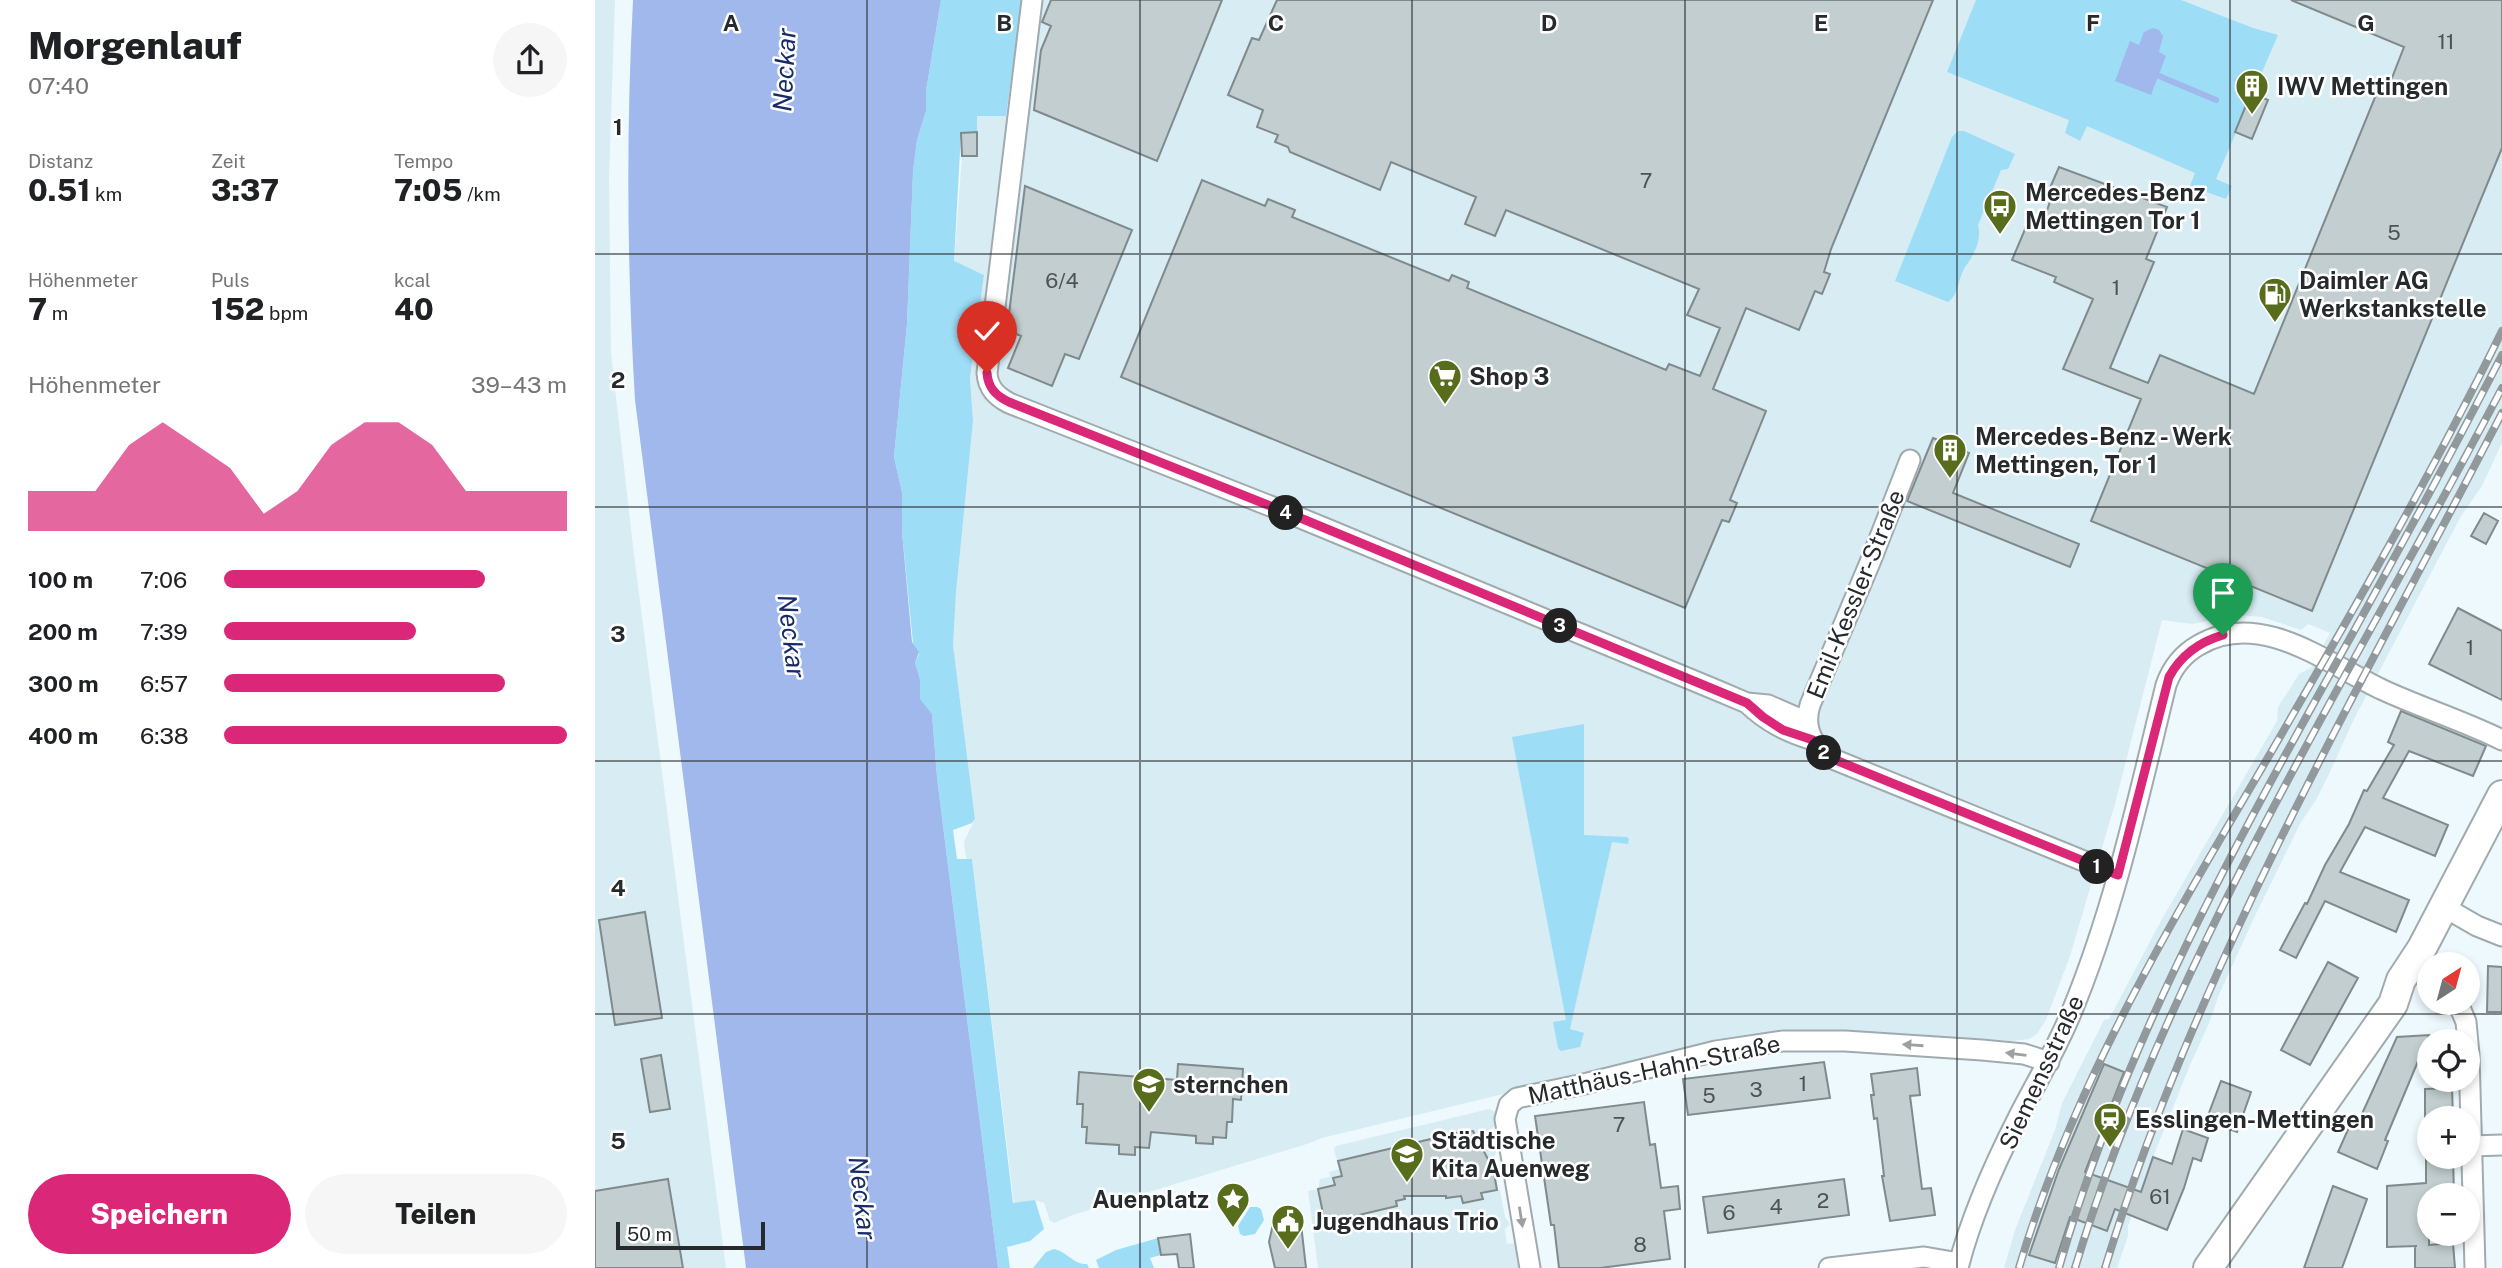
<!DOCTYPE html>
<html lang="de">
<meta charset="utf-8">
<style>
body{margin:0;font-family:"Public Sans",sans-serif;background:#f6f6f6;color:#202124;height:100vh;display:flex;flex-direction:column;font-size:26px;white-space:nowrap}
*{box-sizing:border-box;margin:0}
p{font-size:23px;color:#757577}
.icon{flex:none;width:38px;height:38px;fill:none;stroke:currentColor;stroke-width:2;stroke-linecap:round;stroke-linejoin:round}
.map{position:relative;flex:1;overflow:hidden}
.details{display:flex;flex-direction:column;background:#fff;width:595px}
.details>*{flex:none}
.needle{width:46px;rotate:36deg}
.controls{position:absolute;left:1822px;top:952px;display:grid;gap:14px}
.controls a{display:grid;place-items:center;width:63px;height:63px;border-radius:50%;background:#fff;box-shadow:0 4px 10px #0003;font-size:35px}
.scale{position:absolute;left:21px;bottom:18px;width:149px;box-sizing:border-box;padding-left:7px;border:4px solid #262a2c;border-top:0;font-size:19px;line-height:24px;white-space:nowrap;color:#262a2c;-webkit-text-stroke:5px #fff;paint-order:stroke}
.pin{position:absolute;display:grid;place-items:center;width:60px;height:60px;color:#fff;margin:-72px -30px;border-radius:50% 50% 50% 0;rotate:-45deg;box-shadow:0 0 7px #0007}
.pin .icon{rotate:45deg}
.km{position:absolute;width:35px;height:35px;margin:-18px;border-radius:50%;background:#222;color:#fff;font-size:19px;line-height:35px;text-align:center}
.round{display:grid;place-items:center;flex:none;width:74px;height:74px;border-radius:37px;background:#f6f6f6}
.overview{display:flex;align-items:center;justify-content:space-between;height:119px;padding:0 28px}
h1{font-size:38px;font-weight:800;line-height:52px}
.metrics{display:grid;grid-template-columns:repeat(3,1fr);gap:10px;height:119px;padding:7px 28px}
.metrics div{display:grid;align-content:center}
.metrics b{font-size:30px;font-weight:800}
.metrics small{font-size:19px;font-weight:400}
.metrics p{font-size:19px}
.chart{height:196px;padding:14px 28px}
.chart p{display:flex;justify-content:space-between}
.chart svg{width:100%;height:126px;margin-top:7px;fill:#db2777;opacity:.7}
.button{display:flex;gap:14px;margin-top:auto;padding:14px 28px}
.button a{flex:1;height:80px;border-radius:42px;background:#db2777;color:#fff;font-size:28px;font-weight:800;line-height:80px;text-align:center}
.button a+a{background:#f6f6f6;color:#202124}
ul{padding:0 28px;list-style:none;font-size:23px}
li{display:grid;grid-template-columns:112px 84px 1fr;align-items:center;height:52px}
li i{height:18px;border-radius:9px;background:#db2777}
main{display:flex;flex:1;min-height:0}
.map>svg:first-child{display:block}
.built{fill:#d8ecf4}
.green{fill:#9eddf6}
.water{fill:#a0b8eb}
.lines{fill:none;stroke-linecap:round;stroke-linejoin:round}
.stream{stroke:#a0b8eb;stroke-width:6}
.building{fill:#c2cecf;stroke:#7f8a8c;stroke-width:2}
.street-casing{stroke:#a0abaf;stroke-width:23}
.secondary-casing{stroke:#a0abaf;stroke-width:32}
.street{stroke:#fff;stroke-width:19}
.secondary{stroke:#fff;stroke-width:28}
.rail-casing{stroke:#91999d;stroke-width:8}
.rail{stroke:#fff;stroke-width:5;stroke-dasharray:16;stroke-linecap:butt}
.oneway{fill:#9d9fa0}
.route-casing{stroke:#fff;stroke-width:14}
.route{stroke:#db2777;stroke-width:9}
.grid{fill:none;stroke:#262a2c;stroke-width:2;stroke-opacity:0.55}
.labels{text-anchor:middle;dominant-baseline:central;stroke-width:5;stroke-linejoin:round;paint-order:stroke}
.number-label{font-size:21px;fill:#4d5355}
.poi-label{font-size:24px;font-weight:bold;fill:#262a2c;stroke:#fff;text-anchor:start}
.street-label{font-size:24px;fill:#262a2c;stroke:#fff}
.water-label{font-size:26px;font-style:italic;fill:#162b67;stroke:#fff}
.grid-label{font-size:23px;text-anchor:middle;font-weight:bold;fill:#262a2c;stroke:#fff;stroke-width:5;stroke-linejoin:round;paint-order:stroke}
</style>
<main>
<section class="details">
<div class="overview"><div><h1>Morgenlauf</h1><p>07:40</p></div><a class="round"><svg class="icon" aria-label="share" viewBox="0 0 24 24"><path d="M12 15V3M7 8l5-5 5 5M5 13v7h14v-7"/></svg></a></div>
<div class="metrics">
<div><p>Distanz</p><b>0.51<small> km</small></b></div>
<div><p>Zeit</p><b>3:37</b></div>
<div><p>Tempo</p><b>7:05<small> /km</small></b></div>
</div>
<div class="metrics">
<div><p>Höhenmeter</p><b>7<small> m</small></b></div>
<div><p>Puls</p><b>152<small> bpm</small></b></div>
<div><p>kcal</p><b>40</b></div>
</div>
<div class="chart"><p><span>Höhenmeter</span>39–43 m</p>
<svg viewBox="0 0 160 44" preserveAspectRatio="none"><path d="M0 44V30L10 30L20 30L30 14L40 6L50 14L60 22L70 38L80 30L90 14L100 6L110 6L120 14L130 30L140 30L150 30L160 30V44z"/></svg>
</div>
<ul>
<li><b>100 m</b>7:06<i style="width:76%"></i></li>
<li><b>200 m</b>7:39<i style="width:56%"></i></li>
<li><b>300 m</b>6:57<i style="width:82%"></i></li>
<li><b>400 m</b>6:38<i style="width:100%"></i></li>
</ul>
<div class="button"><a>Speichern</a><a>Teilen</a></div>
</section>
<div class="map">
<svg width="1907" height="1268" viewBox="0 0 1907 1268">
<rect width="100%" height="100%" fill="#eef9fe"/>
<path class="built" d="M0,0H20L14,176L16,353L39,555L131,1268H0Z
M427,0H1907V443L1887,486L1866,516L1758,721L1735,772L1721,800L1706,822L1659,918L1623,997L1615,1021L1595,1065L1558,1157L1533,1226V1236L1522,1268H1409L1420,1230L1460,1130L1467,1103L1509,1020L1514,1019L1567,919L1682,721L1683,707L1704,674L1717,667L1735,633L1713,624L1706,630L1667,617L1643,615L1597,624L1567,620L1520,804L1475,956L1451,1020L1442,1034L1434,1039L1417,1041L1382,1038L1380,1041L1327,1038L1032,1064L727,1138L715,1143L478,1215L459,1223L455,1221L449,1203L440,1200L419,1204L377,859H371L369,842L380,819L358,645L361,593L378,421L375,378L389,275L359,262L367,156L366,132L382,116H412Z
M894,1109L899,1111L902,1116L903,1123L892,1133L901,1153L897,1161L902,1189L905,1190L910,1217L915,1224L910,1229L912,1244L920,1243L925,1268H723L713,1191L723,1189L725,1179L735,1177L734,1172L744,1169L739,1149L741,1146Z"/>
<path class="green" d="M346,0H427L411,116H382V132L366,133L359,261L389,275L375,378L378,421L361,593L358,645L380,819L377,823L358,830L362,859H377L418,1203L440,1200L449,1229L435,1241L412,1247L415,1268H403L342,777L337,714L325,700V679L320,663L324,654L318,643L307,532V492L299,457L312,324L318,172L322,140L331,111V91Z
M1381,0H1586L1658,28L1683,35L1621,179L1637,186L1631,199L1595,186L1600,173L1492,126L1485,141L1470,133L1474,120L1352,72Z
M1363,131H1369L1420,154L1413,169L1406,170L1383,225C1387,240 1379,255 1370,267C1363,278 1364,295 1353,302L1300,281L1357,137Z
M989,724V835L1032,837L1034,839L1033,844L1017,842L975,1029L989,1033L985,1047L966,1051L963,1048L958,1022L971,1020L917,737Z
M655,1207H662L666,1209L669,1220L660,1234L649,1236L645,1234L643,1226Z
M563,1238L566,1255L555,1258L559,1268H504L501,1260L521,1250Z
M459,1249C471,1251 479,1265 492,1264L494,1268H438L451,1252Z"/>
<path class="water" d="M38,0H346L331,91V111L322,140L318,172L312,324L299,457L307,492V532L317,642L324,652L320,663L325,679V699L337,714L342,777L403,1268H151L40,400C32,267 31,133 38,0Z
M1558,28L1564,30L1568,36L1564,52L1571,56L1556,95L1520,81L1535,41L1544,45L1549,32Z"/>
<g class="lines">
<path class="stream" d="M1564,76L1621,100"/>
</g>
<path class="building" d="M456,0H627L562,161L439,110L446,50L456,26L447,22Z
M682,0H1338L1236,249L1229,272L1235,274L1227,294L1220,291L1204,330L1151,308L1118,389L1171,411L1135,500L1142,503L1134,522L1127,520L1090,608L526,377L607,180L670,206L673,199L700,210L697,217L854,281L857,275L874,282L872,288L1071,370L1074,364L1105,376L1125,328L1092,315L1104,289L911,210L900,236L870,224L881,197L796,162L785,190L695,152L693,147L680,142L683,135L662,127L668,110L633,95L657,38L664,40Z
M1696,0H1907V148L1717,611L1496,521L1546,399L1468,369L1498,299L1459,282L1461,277L1417,260L1436,215L1449,220L1458,192L1454,190L1464,167L1572,207L1551,259L1559,262L1515,368L1553,383L1565,355L1659,394L1785,85L1793,88L1809,47Z
M1656,93L1673,100L1657,139L1640,132Z
M382,132V156H367L366,133Z
M430,186L537,230L484,359L470,354L457,386L413,368L426,336L412,330Z
M1338,438L1374,453L1358,493L1484,544L1475,567L1312,501Z
M1889,513L1903,521L1891,544L1876,536Z
M1863,608L1907,631V700L1834,664Z
M1806,711L1891,746L1878,776L1814,751L1788,798L1853,825L1840,856L1770,827L1745,872L1814,900L1801,932L1730,901L1701,958L1685,950L1710,903L1712,904L1730,865L1754,824L1769,790L1772,791L1799,745L1793,742Z
M50,912L67,1018L20,1025L4,920Z
M1733,962L1763,978L1715,1065L1686,1050Z
M1893,966L1907,967V1012H1892Z
M1834,1035L1790,1140L1793,1141L1782,1169L1743,1152L1755,1125L1761,1127L1802,1037Z
M66,1055L75,1109L55,1112L46,1059Z
M1229,1062L1235,1098L1093,1115L1088,1079Z
M583,1064L648,1069L646,1100L638,1099L637,1122H632L631,1138L618,1137V1144L601,1143V1136L556,1132L554,1148L540,1147V1155L524,1154V1145L491,1143L492,1127H487L488,1104H482L484,1072L582,1080Z
M1509,1064L1529,1072L1490,1172L1546,1192L1558,1157L1577,1164L1588,1129L1613,1138L1606,1161L1598,1158L1589,1188L1572,1230L1520,1209L1512,1231L1475,1217L1460,1263L1434,1255L1464,1169Z
M1322,1068L1325,1095L1315,1096L1327,1189L1336,1188L1340,1215L1295,1221L1287,1176H1289L1282,1118L1279,1119L1276,1095H1279L1276,1074Z
M1626,1081L1656,1092L1642,1132L1611,1121Z
M1857,1088L1858,1118H1830V1089Z
M1049,1102L1055,1145L1060,1144L1066,1188L1083,1186L1085,1209L1069,1211L1075,1259L1005,1268H964L959,1225H956L940,1116Z
M878,1131L894,1161H897L902,1190L886,1193L888,1199L868,1203L866,1196L851,1198V1196H809L810,1199L801,1201L802,1206L730,1223L723,1189L740,1185L738,1178L747,1176L743,1161L861,1133Z
M1831,1157H1858L1859,1195H1834V1245L1858,1243L1860,1268H1820V1246H1822L1792,1247V1186L1831,1183Z
M73,1179L88,1268H0V1191Z
M1249,1179L1254,1215L1113,1233L1108,1197Z
M1738,1186L1772,1199L1754,1249L1747,1268H1709Z
M678,1224H706L711,1268H680L674,1242Z
M595,1234L599,1268H584L582,1254L566,1255L563,1238Z"/>
<g class="lines">
<defs>
<path id="street" d="M437,0L392,373C393,388 401,396 414,403L703,517L1114,687L1152,703L1173,705L1212,722
M1315,460L1276,560L1215,705C1208,728 1218,747 1238,759L1523,875
M1152,703C1172,722 1192,732 1218,740
M1849,907L1882,926L1907,936
M1863,1003L1871,1022L1874,1054L1880,1268
M1877,1146L1907,1145
M935,1268L910,1119L914,1105L922,1098L989,1084L1121,1051L1188,1041H1250L1387,1050L1429,1054L1454,1062
M1234,1268L1329,1257L1364,1263
M1363,1268C1376,1216 1400,1163 1424,1116C1442,1081 1462,1048 1477,1011C1520,907 1544,795 1571,685C1577,668 1588,654 1604,645C1666,608 1734,665 1788,690C1827,708 1869,721 1907,740"/>
<path id="secondary" d="M1613,1268L1798,1004L1806,980L1827,948L1907,795"/>
</defs>
<use href="#street" class="street-casing"/>
<use href="#secondary" class="secondary-casing"/>
<use href="#street" class="street"/>
<use href="#secondary" class="secondary"/>
<defs>
<path id="rail" d="M1424,1268C1476,1091 1571,931 1664,773C1748,628 1833,482 1907,331
M1464,1268C1528,1045 1642,841 1754,640C1806,546 1858,451 1907,355
M1480,1268C1575,954 1756,677 1907,388
M1510,1268C1602,966 1763,692 1907,413"/>
</defs>
<use href="#rail" class="rail-casing"/>
<use href="#rail" class="rail"/>
</g>
<defs><path id="oneway-solid" d="M-6-.8H1V-3.2L6.5 0L1 3.2V.8H-6Z" transform="scale(1.75)"/></defs>
<g class="oneway">
<use href="#oneway-solid" transform="translate(1318 1045) rotate(-176)"/>
<use href="#oneway-solid" transform="translate(1421 1054) rotate(-173)"/>
<use href="#oneway-solid" transform="translate(926 1217) rotate(81)"/>
</g>
<g class="lines">
<defs>
<path id="route" d="M392,373C393,388 401,396 414,402L703,517L1152,703L1168,717L1188,730L1218,740L1224,749L1238,759L1523,875L1574,677C1586,655 1604,642 1628,635"/>
</defs>
<use href="#route" class="route-casing"/>
<use href="#route" class="route"/>
</g>
<path class="grid" d="M272,0V1268M545,0V1268M817,0V1268M1090,0V1268M1362,0V1268M1635,0V1268M0,254H1907M0,507H1907M0,761H1907M0,1014H1907"/>
<defs>
<symbol id="building-pin" viewBox="-11 -11 22 30"><path d="M0 17L-7.5 6A9.5 9.5 0 1 1 7.5 6Z" fill="#576d1c" stroke="#fff"/><path d="M-4-6H4V6H1V3H-1V6H-4ZM-2.5-4.3h1.7v1.8h-1.7ZM.8-4.3h1.7v1.8H.8ZM-2.5-1h1.7V.8h-1.7ZM.8-1h1.7V.8H.8Z" fill="#fff"/></symbol>
<symbol id="bus-pin" viewBox="-11 -11 22 30"><path d="M0 17L-7.5 6A9.5 9.5 0 1 1 7.5 6Z" fill="#576d1c" stroke="#fff"/><path d="M-5-6H5V4H4V6H2V4H-2V6H-4V4H-5ZM-3.5-4V0h7V-4ZM-3.5 1.2v1.5H-2V1.2ZM2 1.2v1.5H3.5V1.2Z" fill="#fff"/></symbol>
<symbol id="fuel-pin" viewBox="-11 -11 22 30"><path d="M0 17L-7.5 6A9.5 9.5 0 1 1 7.5 6Z" fill="#576d1c" stroke="#fff"/><path d="M-5.5-6h7V0h2V4h1.3V-2.5L3-4.5l.8-.8L6-3V5H2.5V1h-1V6h-7ZM-4.2-4.7v3.2H.2V-4.7Z" fill="#fff"/></symbol>
<symbol id="supermarket-pin" viewBox="-11 -11 22 30"><path d="M0 17L-7.5 6A9.5 9.5 0 1 1 7.5 6Z" fill="#576d1c" stroke="#fff"/><path d="M-6-5.5h2.5l.6 2H6L4.5 2H-2.5L-4.4-4H-6ZM-1.5 3.2a1.3 1.3 0 1 0 .1 0ZM3 3.2a1.3 1.3 0 1 0 .1 0Z" fill="#fff"/></symbol>
<symbol id="school-pin" viewBox="-11 -11 22 30"><path d="M0 17L-7.5 6A9.5 9.5 0 1 1 7.5 6Z" fill="#576d1c" stroke="#fff"/><path d="M0-5L7-2L0 1L-7-2ZM-4 1L0 2.5L4 1V4Q0 6-4 4Z" fill="#fff"/></symbol>
<symbol id="station-pin" viewBox="-11 -11 22 30"><path d="M0 17L-7.5 6A9.5 9.5 0 1 1 7.5 6Z" fill="#576d1c" stroke="#fff"/><path d="M-3-6H3Q5-6 5-4V2Q5 4 3 4L4.5 6H3L1.5 4h-3L-3 6H-4.5L-3 4Q-5 4-5 2V-4Q-5-6-3-6ZM-3.5-4v3h7v-3ZM-3.5 1v1.5H-2V1ZM2 1v1.5H3.5V1Z" fill="#fff"/></symbol>
<symbol id="sight-pin" viewBox="-11 -11 22 30"><path d="M0 17L-7.5 6A9.5 9.5 0 1 1 7.5 6Z" fill="#576d1c" stroke="#fff"/><path d="M0-6L1.8-2.2L6-1.7L2.9 1.2L3.7 5.4L0 3.3L-3.7 5.4L-2.9 1.2L-6-1.7L-1.8-2.2Z" fill="#fff"/></symbol>
<symbol id="civic-pin" viewBox="-11 -11 22 30"><path d="M0 17L-7.5 6A9.5 9.5 0 1 1 7.5 6Z" fill="#576d1c" stroke="#fff"/><path d="M-.6-6.5H3V-4.5H.6V-3L4-1V1h2V6H-6V1h2V-1L-.6-3ZM-1.2 2.5V6h2.4V2.5Z" fill="#fff"/></symbol>
</defs>
<g fill-rule="evenodd">
<use href="#building-pin" x="1638" y="67" width="38" height="52"/>
<use href="#bus-pin" x="1386" y="187" width="38" height="52"/>
<use href="#fuel-pin" x="1661" y="275" width="38" height="52"/>
<use href="#supermarket-pin" x="831" y="357" width="38" height="52"/>
<use href="#building-pin" x="1336" y="431" width="38" height="52"/>
<use href="#school-pin" x="535" y="1065" width="38" height="52"/>
<use href="#station-pin" x="1496" y="1100" width="38" height="52"/>
<use href="#school-pin" x="793" y="1135" width="38" height="52"/>
<use href="#sight-pin" x="619" y="1180" width="38" height="52"/>
<use href="#civic-pin" x="674" y="1202" width="38" height="52"/>
</g>
<g class="labels">
<g class="number-label">
<text x="1851" y="41">11</text>
<text x="1051" y="180">7</text>
<text x="1799" y="232">5</text>
<text x="467" y="280">6/4</text>
<text x="1521" y="287">1</text>
<text x="1875" y="647">1</text>
<text x="1208" y="1083">1</text>
<text x="1161" y="1089">3</text>
<text x="1114" y="1095">5</text>
<text x="1024" y="1124">7</text>
<text x="1565" y="1196">61</text>
<text x="1228" y="1200">2</text>
<text x="1181" y="1206">4</text>
<text x="1134" y="1212">6</text>
<text x="1045" y="1244">8</text>
</g>
<g class="poi-label">
<text x="1682" y="86">IWV Mettingen</text>
<text x="1430" y="192">Mercedes-Benz<tspan x="1430" dy="28">Mettingen Tor 1</tspan></text>
<text x="1704" y="280">Daimler AG<tspan x="1704" dy="28">Werkstankstelle</tspan></text>
<text x="874" y="376">Shop 3</text>
<text x="1380" y="436">Mercedes-Benz - Werk<tspan x="1380" dy="28">Mettingen, Tor 1</tspan></text>
<text x="578" y="1084">sternchen</text>
<text x="1540" y="1119">Esslingen-Mettingen</text>
<text x="836" y="1140">Städtische<tspan x="836" dy="28">Kita Auenweg</tspan></text>
<text x="614" y="1199" text-anchor="end">Auenplatz</text>
<text x="718" y="1221">Jugendhaus Trio</text>
</g>
<g class="street-label">
<text transform="translate(1260 594) rotate(-68)">Emil-Kessler-Straße</text>
<text transform="translate(1059 1069) rotate(-12)">Matthäus-Hahn-Straße</text>
<text transform="translate(1446 1072) rotate(-65)">Siemensstraße</text>
</g>
<g class="water-label">
<text transform="translate(189 70) rotate(-87)">Neckar</text>
<text transform="translate(197 636) rotate(83)">Neckar</text>
<text transform="translate(268 1198) rotate(83)">Neckar</text>
</g>
</g>
<g class="grid-label">
<text x="136" y="31">A</text>
<text x="409" y="31">B</text>
<text x="681" y="31">C</text>
<text x="954" y="31">D</text>
<text x="1226" y="31">E</text>
<text x="1498" y="31">F</text>
<text x="1771" y="31">G</text>
<text x="23" y="135">1</text>
<text x="23" y="388">2</text>
<text x="23" y="642">3</text>
<text x="23" y="896">4</text>
<text x="23" y="1149">5</text>
</g>
</svg>
<div class="controls">
<a><svg class="needle" viewBox="-14 -14 28 28"><path d="M0-13l5 13h-10z" fill="#e53935"/><path d="M0 13l5-13h-10z" fill="#757577"/></svg></a>
<a><svg class="icon" aria-label="locate" viewBox="0 0 24 24"><circle cx="12" cy="12" r="6"/><path d="M12 2v4M12 18v4M2 12h4M18 12h4"/></svg></a>
<a>+</a>
<a>−</a>
</div>
<div class="scale">50 m</div>
<div class="pin" style="left:1628px;top:635px;background:#1e9e55"><svg class="icon" aria-label="arrive" viewBox="0 0 24 24"><path d="M6 21V4h12l-3 4 3 4H6"/></svg></div>
<div class="pin" style="left:392px;top:373px;background:#d93025"><svg class="icon" aria-label="check" viewBox="0 0 24 24"><path d="M5 12l5 5 9-10"/></svg></div>
<b class="km" style="left:1502px;top:867px">1</b>
<b class="km" style="left:1229px;top:753px">2</b>
<b class="km" style="left:965px;top:626px">3</b>
<b class="km" style="left:691px;top:513px">4</b>
</div>
</main>
